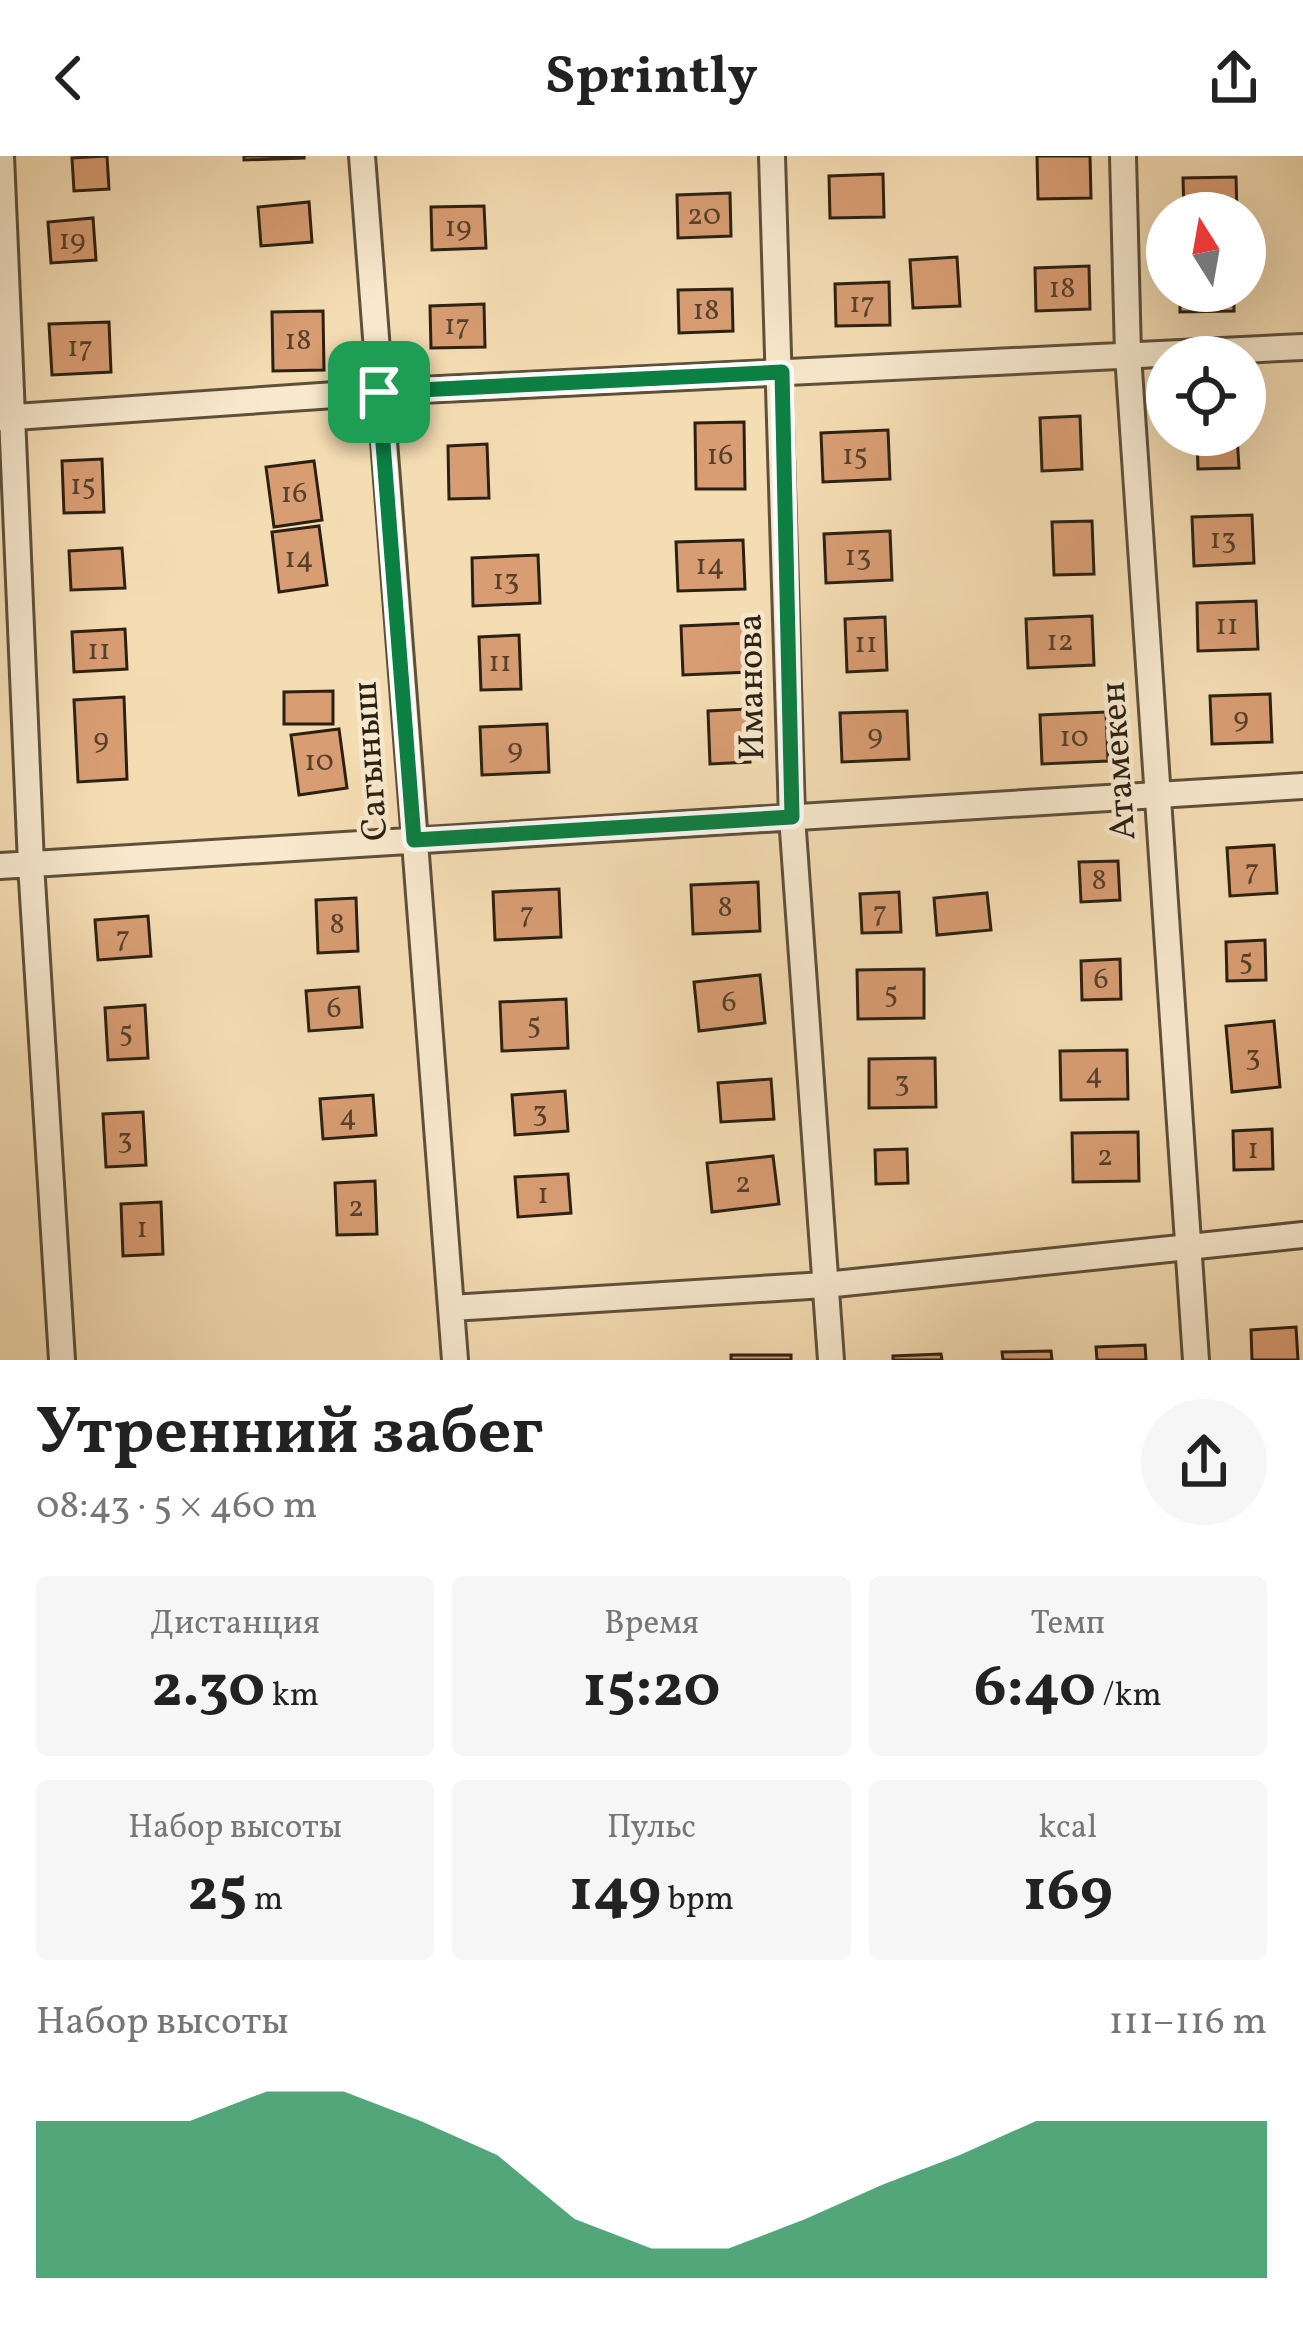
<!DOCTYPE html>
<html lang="ru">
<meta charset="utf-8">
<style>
body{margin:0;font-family:Vollkorn,serif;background:#f6f6f6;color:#222;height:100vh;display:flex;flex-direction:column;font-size:45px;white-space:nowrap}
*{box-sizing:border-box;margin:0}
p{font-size:39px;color:#767676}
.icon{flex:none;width:66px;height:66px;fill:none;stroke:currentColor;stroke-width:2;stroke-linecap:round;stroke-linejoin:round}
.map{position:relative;height:1204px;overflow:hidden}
.drawer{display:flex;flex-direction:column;background:#fff;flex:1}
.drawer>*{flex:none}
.needle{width:78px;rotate:349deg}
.buttons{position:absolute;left:1146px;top:36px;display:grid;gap:24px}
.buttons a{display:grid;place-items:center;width:120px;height:120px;border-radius:50%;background:#fff;box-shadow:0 12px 48px #0002;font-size:60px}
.pin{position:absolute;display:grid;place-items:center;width:102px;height:102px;color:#fff;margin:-51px;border-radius:24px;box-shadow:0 6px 18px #0006}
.round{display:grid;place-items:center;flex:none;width:126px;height:126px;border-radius:63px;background:#f6f6f6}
.summary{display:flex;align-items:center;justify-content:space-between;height:204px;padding:0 36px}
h1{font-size:66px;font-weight:700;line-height:90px}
.figures{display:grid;grid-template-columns:repeat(3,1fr);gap:18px;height:204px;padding:12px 36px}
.figures div{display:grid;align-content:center;border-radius:12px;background:#f6f6f6;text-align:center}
.figures b{font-size:60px;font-weight:700}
.figures small{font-size:33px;font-weight:400}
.figures p{font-size:33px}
.chart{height:336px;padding:24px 36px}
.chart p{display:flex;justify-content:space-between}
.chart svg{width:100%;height:216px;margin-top:12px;fill:#0b8043;opacity:.7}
header{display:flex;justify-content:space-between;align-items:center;height:156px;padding:0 36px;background:#fff;font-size:54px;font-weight:700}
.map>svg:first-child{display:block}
.building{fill:#d99d73;stroke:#2b2113;stroke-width:3}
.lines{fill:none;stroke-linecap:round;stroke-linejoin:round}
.street-casing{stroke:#5e503b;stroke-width:30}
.street{stroke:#f8e9ce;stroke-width:24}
.route-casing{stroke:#fff;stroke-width:24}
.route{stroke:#0b8043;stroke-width:15}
.labels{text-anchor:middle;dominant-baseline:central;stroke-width:9;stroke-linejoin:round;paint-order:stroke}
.number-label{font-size:30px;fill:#56402b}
.street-label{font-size:36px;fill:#2b2113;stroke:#f8e9ce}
</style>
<header><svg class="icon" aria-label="back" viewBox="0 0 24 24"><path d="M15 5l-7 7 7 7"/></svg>Sprintly<svg class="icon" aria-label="share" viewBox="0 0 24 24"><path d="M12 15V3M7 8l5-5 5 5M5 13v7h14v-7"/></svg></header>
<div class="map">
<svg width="1303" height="1204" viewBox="0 0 1303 1204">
<rect width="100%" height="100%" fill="#f5ddb3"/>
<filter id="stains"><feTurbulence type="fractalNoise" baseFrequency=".00167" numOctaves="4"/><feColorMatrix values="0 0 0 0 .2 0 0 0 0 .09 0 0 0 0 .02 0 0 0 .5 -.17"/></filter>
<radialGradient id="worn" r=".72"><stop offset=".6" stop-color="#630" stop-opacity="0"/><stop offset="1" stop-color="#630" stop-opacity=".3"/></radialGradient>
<path class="building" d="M107,0L109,33L74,35L72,2Z
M244,0H304V2L244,4Z
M1037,0H1090L1091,42L1038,43Z
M883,18L884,61L830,62L829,20Z
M1236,21L1237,57H1184L1183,22Z
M730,37L731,80L678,82L677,39Z
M309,46L312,86L261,90L258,51Z
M484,50L486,92L432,94L431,51Z
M93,62L96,104L51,107L48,66Z
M957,101L960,150L913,152L910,104Z
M1089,110L1090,153L1036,155L1035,112Z
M889,126L890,169L836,170L835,128Z
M732,133L733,175L679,177L678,134Z
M1180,135H1234V155L1180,156Z
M484,148L485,191L431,192L430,150Z
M323,155L324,214L273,215L272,156Z
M109,166L111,216L52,219L49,168Z
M1080,260L1082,313L1042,315L1040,262Z
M744,266L745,333H696L695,267Z
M888,274L890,323L823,326L821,277Z
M1197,279H1237L1239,312L1198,313Z
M487,288L489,342L449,343L448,290Z
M102,303L104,356L64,357L62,305Z
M314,305L322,364L274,371L266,311Z
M1252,359L1254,407L1194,410L1192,361Z
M1092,365L1094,418L1054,419L1052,366Z
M319,370L327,429L279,436L272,376Z
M890,375L892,424L826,427L824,378Z
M743,384L745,433L678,435L676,386Z
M122,392L125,432L71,434L69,395Z
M538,399L540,447L473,450L472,402Z
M1256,445L1258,493L1198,495L1197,447Z
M1092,460L1094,509L1028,512L1026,463Z
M885,461L887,514L847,516L845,463Z
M748,467L750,516L683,519L681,470Z
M125,473L127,513L74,516L72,476Z
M519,479L521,533L481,534L479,481Z
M333,535V568H284V536Z
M1270,538L1272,586L1212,588L1210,540Z
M124,541L127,623L78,626L74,544Z
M748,553L750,606L710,608L708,555Z
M907,555L909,603L842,606L840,557Z
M1106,556L1108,605L1042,608L1040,559Z
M547,568L549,616L482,619L480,571Z
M339,573L347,632L299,639L291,579Z
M1274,689L1277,737L1230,740L1227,692Z
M1118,705L1120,744L1081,746L1079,706Z
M758,726L760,775L693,778L691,729Z
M559,733L561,781L495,784L493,736Z
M899,736L901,776L862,777L860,738Z
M987,737L991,774L937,779L934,742Z
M356,742L358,795L318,797L316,744Z
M148,760L151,800L98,804L95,764Z
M1265,784L1266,824L1227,825L1226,786Z
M1120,803L1121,843L1082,844L1081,805Z
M924,813V862L858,863L857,814Z
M760,819L765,867L699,875L694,826Z
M359,831L362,871L309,875L306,835Z
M566,843L568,892L502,895L500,846Z
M145,849L148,902L108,904L105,852Z
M1274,865L1280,931L1232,936L1226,870Z
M1127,894L1128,943L1061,944L1060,895Z
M935,902L936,951L869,952V903Z
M771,923L774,963L721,966L718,927Z
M565,935L568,975L515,979L512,939Z
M373,939L376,979L323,983L320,943Z
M143,956L146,1009L106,1011L103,958Z
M1272,973L1273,1013L1234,1014L1233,975Z
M1138,976L1139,1025L1073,1026L1072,977Z
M907,993L908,1027L876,1028L875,994Z
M773,1000L779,1048L712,1056L707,1007Z
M568,1018L571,1057L518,1061L515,1021Z
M375,1025L377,1078L337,1079L335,1027Z
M161,1046L163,1098L123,1100L121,1048Z
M1296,1171L1298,1204H1252L1251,1174Z
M1145,1189L1146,1204H1097L1096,1191Z
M1051,1195L1052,1204H1003L1002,1196Z
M941,1198L942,1204H893V1200Z
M731,1199H791V1204H731Z"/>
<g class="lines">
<defs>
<path id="street" d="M1,0L31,708L62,1204
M362,0L455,1204
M772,0L792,661L831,1204
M1123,0L1128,199L1196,1204
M0,262L379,236L1303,191
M0,710L1303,630
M451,1152L825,1129L1303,1079"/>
</defs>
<use href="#street" class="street-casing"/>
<use href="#street" class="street"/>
</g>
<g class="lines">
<defs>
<path id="route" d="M782,216L792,661L414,684L379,236Z"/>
</defs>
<use href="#route" class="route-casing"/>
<use href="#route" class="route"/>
</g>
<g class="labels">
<g class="number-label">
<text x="704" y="60">20</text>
<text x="458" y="72">19</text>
<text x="72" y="85">19</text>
<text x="1062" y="133">18</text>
<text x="862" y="148">17</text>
<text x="706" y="155">18</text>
<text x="457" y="170">17</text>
<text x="298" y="185">18</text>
<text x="80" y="192">17</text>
<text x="720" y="300">16</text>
<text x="855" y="300">15</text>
<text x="83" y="330">15</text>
<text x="294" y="338">16</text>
<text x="1223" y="384">13</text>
<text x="858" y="401">13</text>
<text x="299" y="403">14</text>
<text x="710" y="410">14</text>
<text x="506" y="425">13</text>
<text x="1227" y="470">11</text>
<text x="1060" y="486">12</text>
<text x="866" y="488">11</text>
<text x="99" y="495">11</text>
<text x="500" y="507">11</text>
<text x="1241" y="563">9</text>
<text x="875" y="580">9</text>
<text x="1074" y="582">10</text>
<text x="101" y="584">9</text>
<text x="515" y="594">9</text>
<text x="319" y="606">10</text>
<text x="1252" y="715">7</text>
<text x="1099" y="725">8</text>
<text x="725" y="752">8</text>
<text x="880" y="757">7</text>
<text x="527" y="758">7</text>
<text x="337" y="769">8</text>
<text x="123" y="782">7</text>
<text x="1246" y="805">5</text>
<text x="1101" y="824">6</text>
<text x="891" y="838">5</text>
<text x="729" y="847">6</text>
<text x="334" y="853">6</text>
<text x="534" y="869">5</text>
<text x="126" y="877">5</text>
<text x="1253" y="901">3</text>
<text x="1094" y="919">4</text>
<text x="902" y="927">3</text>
<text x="540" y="957">3</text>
<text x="348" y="961">4</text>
<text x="125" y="984">3</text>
<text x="1253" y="994">1</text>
<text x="1105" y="1001">2</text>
<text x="743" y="1028">2</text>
<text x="543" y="1039">1</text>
<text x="356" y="1052">2</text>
<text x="142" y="1073">1</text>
</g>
<g class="street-label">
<text transform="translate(753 531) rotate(-91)">Иманова</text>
<text transform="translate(372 605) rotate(-94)">Сагыныш</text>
<text transform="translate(1120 605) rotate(-94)">Атамекен</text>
</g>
</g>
<rect width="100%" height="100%" filter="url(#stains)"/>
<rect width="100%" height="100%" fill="url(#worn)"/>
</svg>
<div class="buttons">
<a><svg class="needle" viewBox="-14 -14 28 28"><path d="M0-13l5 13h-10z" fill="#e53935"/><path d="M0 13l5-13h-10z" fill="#767676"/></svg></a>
<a><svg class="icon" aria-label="locate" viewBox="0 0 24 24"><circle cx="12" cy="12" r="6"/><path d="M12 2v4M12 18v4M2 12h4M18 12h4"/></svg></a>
</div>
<div class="pin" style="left:379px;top:236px;background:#1e9e55"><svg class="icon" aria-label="arrive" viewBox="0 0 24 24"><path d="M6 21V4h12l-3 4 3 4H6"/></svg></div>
</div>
<section class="drawer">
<div class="summary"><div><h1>Утренний забег</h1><p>08:43 · 5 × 460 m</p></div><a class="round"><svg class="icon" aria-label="share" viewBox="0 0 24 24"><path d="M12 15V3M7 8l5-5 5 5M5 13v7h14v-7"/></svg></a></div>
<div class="figures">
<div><p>Дистанция</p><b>2.30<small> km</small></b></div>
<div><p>Время</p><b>15:20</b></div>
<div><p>Темп</p><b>6:40<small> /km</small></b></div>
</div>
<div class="figures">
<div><p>Набор высоты</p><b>25<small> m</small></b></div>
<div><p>Пульс</p><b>149<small> bpm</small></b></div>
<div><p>kcal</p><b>169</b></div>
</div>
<div class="chart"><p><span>Набор высоты</span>111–116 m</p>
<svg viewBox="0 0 160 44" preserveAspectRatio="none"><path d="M0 44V12L10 12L20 12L30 6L40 6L50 12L60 19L70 32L80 38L90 38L100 32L110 25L120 19L130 12L140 12L150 12L160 12V44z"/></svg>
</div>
</section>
